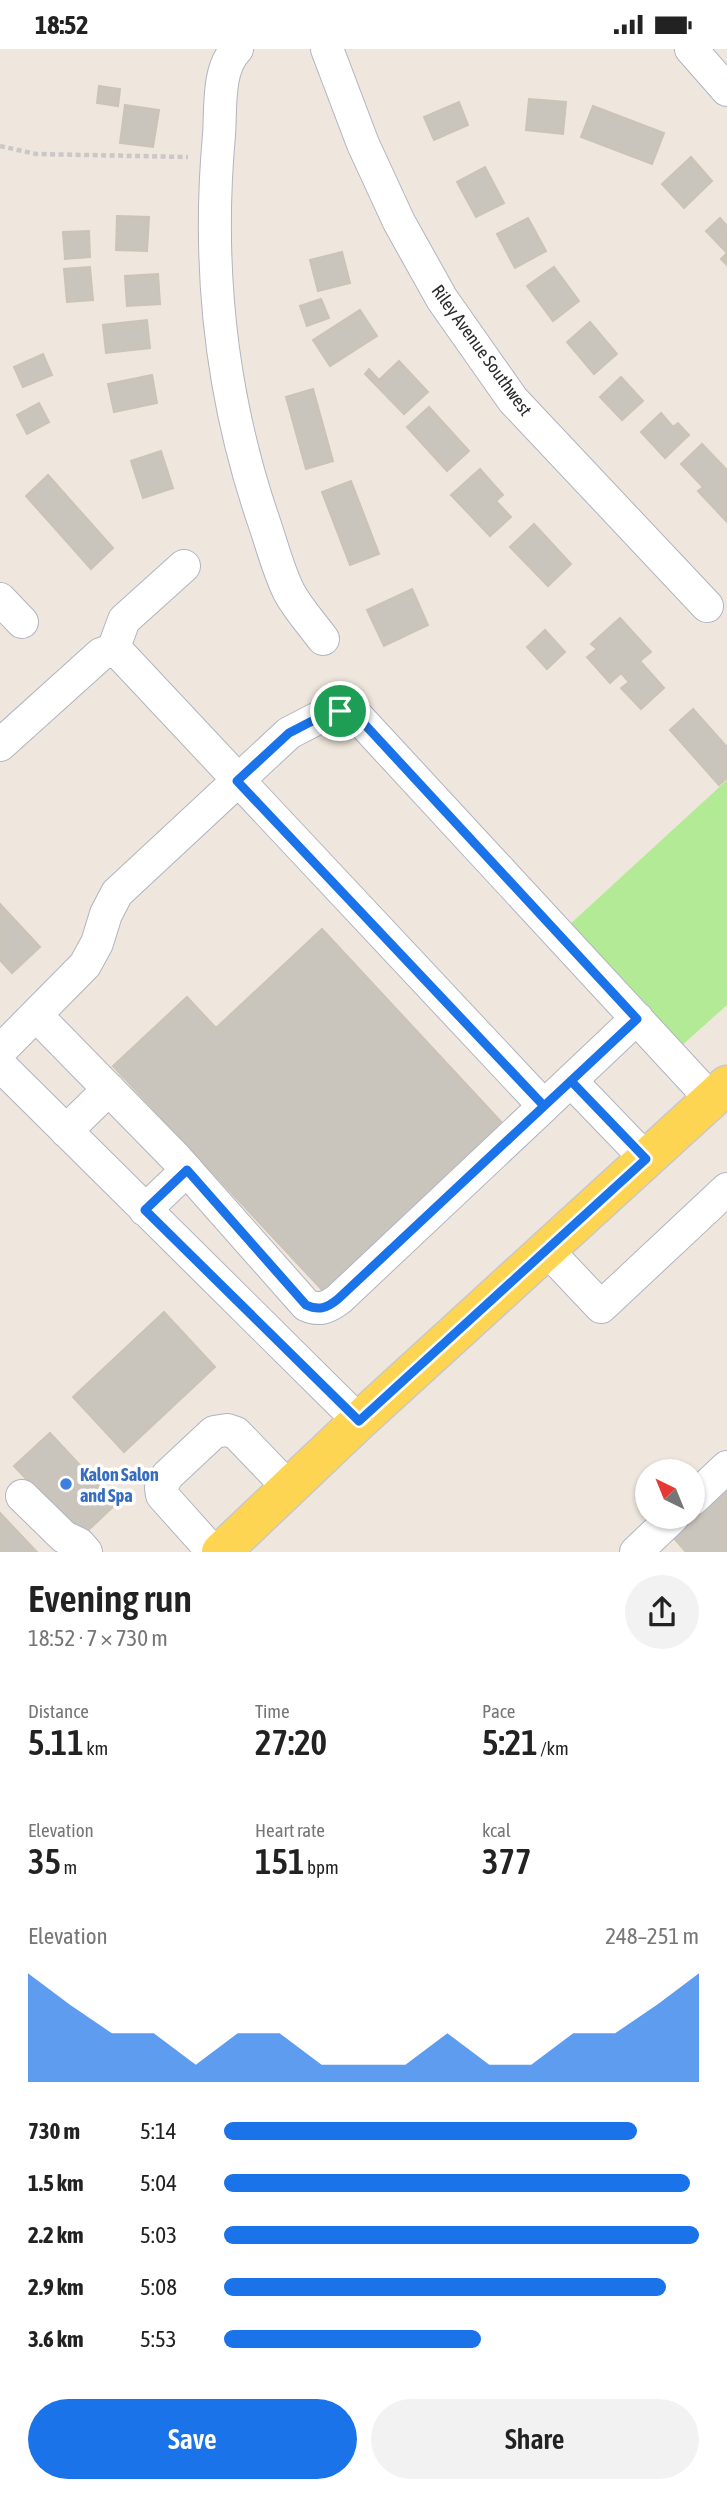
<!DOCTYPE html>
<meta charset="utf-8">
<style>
body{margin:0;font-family:"Asap Condensed",sans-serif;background:#f2f2f2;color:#222;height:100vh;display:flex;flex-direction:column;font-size:26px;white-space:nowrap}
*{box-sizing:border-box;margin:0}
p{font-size:23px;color:#767676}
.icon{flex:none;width:38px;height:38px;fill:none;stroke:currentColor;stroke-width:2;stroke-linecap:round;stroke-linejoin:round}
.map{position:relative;height:1503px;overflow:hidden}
.sheet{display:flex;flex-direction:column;background:#fff;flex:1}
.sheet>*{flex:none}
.needle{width:46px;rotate:317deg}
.fabs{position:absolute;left:635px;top:1410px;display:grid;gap:14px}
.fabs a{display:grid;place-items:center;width:70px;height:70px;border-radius:50%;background:#fff;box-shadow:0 2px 5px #0004;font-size:35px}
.pin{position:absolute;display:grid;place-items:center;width:60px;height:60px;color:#fff;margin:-30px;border:4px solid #fff;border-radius:50%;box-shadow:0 2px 7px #0007}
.round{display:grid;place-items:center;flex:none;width:74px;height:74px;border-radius:37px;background:#f2f2f2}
.headline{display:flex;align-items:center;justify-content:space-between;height:119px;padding:0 28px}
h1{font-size:38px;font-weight:600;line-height:52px}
.metrics{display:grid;grid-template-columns:repeat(3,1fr);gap:10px;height:119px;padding:7px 28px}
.metrics div{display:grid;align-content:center}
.metrics b{font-size:35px;font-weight:600}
.metrics small{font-size:19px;font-weight:400}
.metrics p{font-size:19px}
.chart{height:196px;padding:14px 28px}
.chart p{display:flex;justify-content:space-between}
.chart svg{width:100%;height:126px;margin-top:7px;fill:#1a73e8;opacity:.7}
.button{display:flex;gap:14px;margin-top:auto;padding:14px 28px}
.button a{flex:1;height:80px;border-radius:42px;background:#1a73e8;color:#fff;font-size:28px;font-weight:600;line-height:80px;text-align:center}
.button a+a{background:#f2f2f2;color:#222}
ul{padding:0 28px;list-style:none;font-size:23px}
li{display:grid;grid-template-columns:112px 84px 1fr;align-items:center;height:52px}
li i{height:18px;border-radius:9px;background:#1a73e8}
.status{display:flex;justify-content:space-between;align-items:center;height:49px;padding:0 35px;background:#fff;direction:ltr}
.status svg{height:19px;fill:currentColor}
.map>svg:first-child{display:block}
.green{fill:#b3ea95}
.building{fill:#cac5bc;stroke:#cbc3b6;stroke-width:2}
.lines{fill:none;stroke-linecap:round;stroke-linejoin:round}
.minor-casing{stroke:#b1b4c1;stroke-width:34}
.major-casing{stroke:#c8c8c8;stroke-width:41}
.path{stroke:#c8c8c8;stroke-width:4.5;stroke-dasharray:5 3.5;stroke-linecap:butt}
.minor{stroke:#fff;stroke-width:32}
.major{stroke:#fed553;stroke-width:38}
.route-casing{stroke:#fff;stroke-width:14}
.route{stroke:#1a73e8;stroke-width:9}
.shop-dot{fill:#3f7fe0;stroke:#fff;stroke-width:2.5}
.labels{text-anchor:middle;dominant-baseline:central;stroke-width:7;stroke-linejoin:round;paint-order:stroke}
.street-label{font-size:18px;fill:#2c2c2c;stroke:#fff}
.shop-label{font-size:18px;font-weight:bold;fill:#366cbe;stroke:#fff;text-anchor:start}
</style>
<div class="status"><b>18:52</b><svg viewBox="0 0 49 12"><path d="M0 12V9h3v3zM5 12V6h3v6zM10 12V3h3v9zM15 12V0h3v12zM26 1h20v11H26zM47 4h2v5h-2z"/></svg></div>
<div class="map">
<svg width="727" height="1503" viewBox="0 0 727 1503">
<rect width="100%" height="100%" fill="#efe7dd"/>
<path class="green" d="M727,731V956L679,999L568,877Z"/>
<path class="building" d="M99,37L120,40L118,57L97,54Z
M529,50L566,53L563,85L526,81Z
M459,53L468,76L434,91L424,68Z
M125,56L159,61L153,98L120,94Z
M593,57L664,84L652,115L581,88Z
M691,108L712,132L684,159L662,135Z
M485,118L504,154L476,168L457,133Z
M117,167L149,168L147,202L116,201Z
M528,169L546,202L515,219L497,185Z
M720,169L727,177V216L721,210L727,204L706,182Z
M89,182L90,208L65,210L63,183Z
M342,203L350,234L318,242L310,211Z
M90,218L93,251L67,253L64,220Z
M554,218L579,252L553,272L527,237Z
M158,225L160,255L127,257L125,227Z
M321,250L329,269L307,277L300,257Z
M360,261L377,287L330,317L313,291Z
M147,271L150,299L106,304L103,276Z
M590,273L617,305L594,325L567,293Z
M43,305L52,326L23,338L14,318Z
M399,312L428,343L404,365L365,325L369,320L379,331Z
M152,326L157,354L114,363L108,335Z
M621,328L643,352L622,371L600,348Z
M313,340L333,412L306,420L286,348Z
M39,354L49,373L27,385L17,366Z
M429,358L469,402L447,422L407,378Z
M661,364L673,378L678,374L689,386L665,409L641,383Z
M702,395L727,421V473L698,442L703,438L681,415Z
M161,402L173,439L143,449L131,412Z
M480,420L503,446L496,452L511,468L490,487L451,446Z
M48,426L113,499L91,520L26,447Z
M351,432L379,505L350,516L322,443Z
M534,475L571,515L548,537L510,498Z
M412,540L428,576L384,597L367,561Z
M620,569L651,603L640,612L664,639L641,660L621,639L629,633L621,624L610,634L587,608L597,600L591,595Z
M545,581L565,603L547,620L527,598Z
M693,660L727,698V729L719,736L670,681Z
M0,855L40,898L12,924L0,911Z
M322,880L505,1077L325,1244L113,1017L187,948L216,979Z
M164,1263L215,1318L124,1403L73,1348Z
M50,1384L116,1455L81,1488L14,1417Z
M727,1438V1503H686L673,1488Z
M0,1464L37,1503H0Z"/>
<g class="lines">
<defs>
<path id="minor" d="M237,0C217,20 221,59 219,86C207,218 221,348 264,473C272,496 278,521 289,543C298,560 312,575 323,590
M327,0L363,95L399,173L442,250L513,351L707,557
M691,0L727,41
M0,550L22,573
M113,601L124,571L184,517
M0,696L101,605L113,601L122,607L544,1057L637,969
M36,966L176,1109L306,1256C319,1262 327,1259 339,1250L544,1057
M0,1002L85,916L97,894L106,865L117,844L289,684L316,670L339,662L356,666L711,1050
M0,1016L359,1372
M571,1032L646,1110
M66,1082L109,1040
M145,1161L187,1121
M547,1201L601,1258L727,1140
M22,1447L64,1488L79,1495L86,1503
M693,1450L727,1418
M213,1503L162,1446L161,1439L167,1427L214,1383L227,1381L236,1384L289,1439
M636,1503L673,1468"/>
<path id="major" d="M221,1503L359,1372L727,1036"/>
</defs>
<use href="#minor" class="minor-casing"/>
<use href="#major" class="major-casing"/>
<path class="path" d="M0,97L36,105L188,108"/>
<use href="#minor" class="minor"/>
<use href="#major" class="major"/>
</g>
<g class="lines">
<defs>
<path id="route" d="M340,662L356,666L637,970L338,1250C327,1259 319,1262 306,1256L187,1121L145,1161L359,1372L646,1110L571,1032L544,1057L237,732L289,684L316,670L340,662"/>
</defs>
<use href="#route" class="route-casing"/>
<use href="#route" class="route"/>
</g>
<circle class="shop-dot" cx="66" cy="1435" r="7"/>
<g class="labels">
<g class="street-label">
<text transform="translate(482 301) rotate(54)">Riley Avenue Southwest</text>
</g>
<g class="shop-label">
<text x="80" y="1425">Kalon Salon<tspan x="80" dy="21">and Spa</tspan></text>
</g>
</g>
</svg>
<div class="fabs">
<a><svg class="needle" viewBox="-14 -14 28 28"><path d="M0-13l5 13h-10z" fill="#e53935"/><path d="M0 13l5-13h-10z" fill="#767676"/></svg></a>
</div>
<div class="pin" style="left:340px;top:662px;background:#1e9e55"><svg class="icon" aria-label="arrive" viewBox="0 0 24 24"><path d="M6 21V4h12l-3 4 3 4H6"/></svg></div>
</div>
<section class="sheet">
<div class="headline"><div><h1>Evening run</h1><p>18:52 · 7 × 730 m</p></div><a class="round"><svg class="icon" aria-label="share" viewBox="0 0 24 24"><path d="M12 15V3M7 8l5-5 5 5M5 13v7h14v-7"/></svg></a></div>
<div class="metrics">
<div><p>Distance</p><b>5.11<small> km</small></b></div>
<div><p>Time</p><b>27:20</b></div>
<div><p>Pace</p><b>5:21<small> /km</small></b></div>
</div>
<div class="metrics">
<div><p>Elevation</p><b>35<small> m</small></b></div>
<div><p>Heart rate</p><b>151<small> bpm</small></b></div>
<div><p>kcal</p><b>377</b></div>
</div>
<div class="chart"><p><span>Elevation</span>248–251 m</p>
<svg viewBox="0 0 160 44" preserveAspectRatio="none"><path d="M0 44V6L10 17L20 27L30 27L40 38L50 27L60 27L70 38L80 38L90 38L100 27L110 38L120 38L130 27L140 27L150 17L160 6V44z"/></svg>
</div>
<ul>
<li><b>730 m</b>5:14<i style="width:87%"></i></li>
<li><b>1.5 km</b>5:04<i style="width:98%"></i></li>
<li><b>2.2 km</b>5:03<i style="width:100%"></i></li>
<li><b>2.9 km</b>5:08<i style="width:93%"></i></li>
<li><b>3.6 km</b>5:53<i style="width:54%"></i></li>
</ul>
<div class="button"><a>Save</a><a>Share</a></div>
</section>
